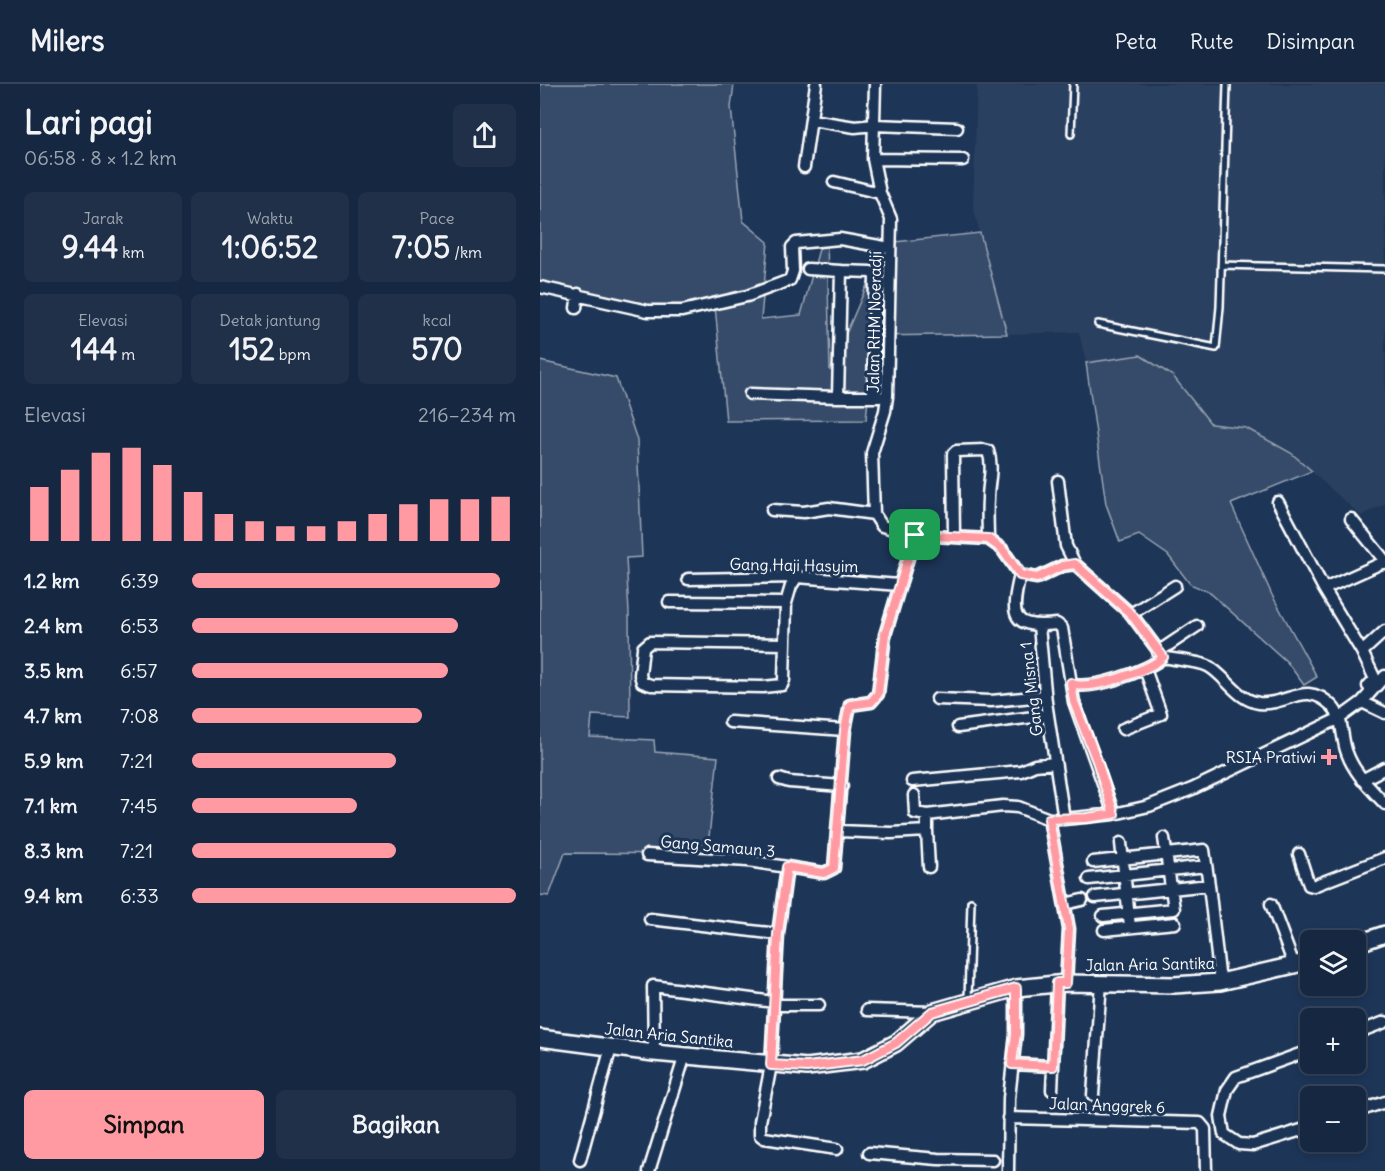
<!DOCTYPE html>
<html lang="id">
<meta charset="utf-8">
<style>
body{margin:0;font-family:Delius,sans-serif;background:#1f3048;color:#f1f3f6;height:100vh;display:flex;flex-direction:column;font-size:22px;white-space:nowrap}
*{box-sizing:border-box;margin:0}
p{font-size:20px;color:#9ea6b1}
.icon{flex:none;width:33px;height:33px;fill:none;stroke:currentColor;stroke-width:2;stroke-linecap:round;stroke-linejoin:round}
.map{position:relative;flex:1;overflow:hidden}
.side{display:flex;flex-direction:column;background:#162841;width:540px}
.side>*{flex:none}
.controls{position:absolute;left:760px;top:846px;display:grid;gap:12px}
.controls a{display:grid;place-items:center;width:66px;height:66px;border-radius:9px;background:#162841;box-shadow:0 3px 9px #0003,0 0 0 2px #35445a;font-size:30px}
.pin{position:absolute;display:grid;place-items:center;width:51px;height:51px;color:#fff;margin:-26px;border-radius:12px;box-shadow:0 3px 9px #0006}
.round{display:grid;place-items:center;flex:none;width:63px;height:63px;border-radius:9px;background:#1f3048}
.overview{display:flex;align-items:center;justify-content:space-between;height:102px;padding:0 24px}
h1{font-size:33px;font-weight:800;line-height:45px}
.figures{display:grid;grid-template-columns:repeat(3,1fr);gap:9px;height:102px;padding:6px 24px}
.figures div{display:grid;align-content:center;border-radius:9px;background:#1f3048;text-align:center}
.figures b{font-size:30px;font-weight:800}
.figures small{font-size:16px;font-weight:400}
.figures p{font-size:16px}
.chart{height:168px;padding:12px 24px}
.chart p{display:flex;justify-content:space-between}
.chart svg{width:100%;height:108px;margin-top:6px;stroke:#ff9aa2;stroke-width:6}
.cta{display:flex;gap:12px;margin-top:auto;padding:12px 24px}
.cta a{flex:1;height:69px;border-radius:9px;background:#ff9aa2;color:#111;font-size:24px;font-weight:800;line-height:69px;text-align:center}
.cta a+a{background:#1f3048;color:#f1f3f6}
ul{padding:0 24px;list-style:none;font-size:20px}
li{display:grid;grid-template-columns:96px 72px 1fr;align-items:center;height:45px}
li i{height:15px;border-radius:8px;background:#ff9aa2}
header{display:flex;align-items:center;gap:36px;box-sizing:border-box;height:84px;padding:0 30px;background:#162841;border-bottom:2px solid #35445a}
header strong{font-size:28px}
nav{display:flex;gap:33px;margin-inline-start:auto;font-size:21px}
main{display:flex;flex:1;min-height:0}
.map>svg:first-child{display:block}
.built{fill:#2a4161}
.green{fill:#364b69;stroke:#9aa5b4;stroke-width:1.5}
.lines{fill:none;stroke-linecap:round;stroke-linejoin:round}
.lane-casing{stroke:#fff;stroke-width:10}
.street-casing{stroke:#fff;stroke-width:15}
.secondary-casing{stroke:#fff;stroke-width:20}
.lane{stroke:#1d3557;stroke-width:5}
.street{stroke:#1d3557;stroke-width:10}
.secondary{stroke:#1d3557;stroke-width:15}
.route-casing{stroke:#fff;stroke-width:12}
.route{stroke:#ff9aa2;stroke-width:8}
.poi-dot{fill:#ff9aa2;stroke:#1d3557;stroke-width:2}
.labels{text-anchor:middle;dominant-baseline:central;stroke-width:6;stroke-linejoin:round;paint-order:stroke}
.street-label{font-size:16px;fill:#fff;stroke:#1d3557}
.poi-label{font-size:16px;fill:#fff;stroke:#1d3557;text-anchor:end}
</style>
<header>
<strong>Milers</strong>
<nav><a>Peta</a><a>Rute</a><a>Disimpan</a></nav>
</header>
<main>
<section class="side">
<div class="overview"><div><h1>Lari pagi</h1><p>06:58 · 8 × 1.2 km</p></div><a class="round"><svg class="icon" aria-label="share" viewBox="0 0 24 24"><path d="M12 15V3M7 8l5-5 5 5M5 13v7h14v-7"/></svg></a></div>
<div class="figures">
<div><p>Jarak</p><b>9.44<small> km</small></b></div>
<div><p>Waktu</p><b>1:06:52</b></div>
<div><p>Pace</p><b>7:05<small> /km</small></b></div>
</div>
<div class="figures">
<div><p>Elevasi</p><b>144<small> m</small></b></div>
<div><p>Detak jantung</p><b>152<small> bpm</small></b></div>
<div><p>kcal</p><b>570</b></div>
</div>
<div class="chart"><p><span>Elevasi</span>216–234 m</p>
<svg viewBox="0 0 160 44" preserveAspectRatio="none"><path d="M5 44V22M15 44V15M25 44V8M35 44V6M45 44V13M55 44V24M65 44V33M75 44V36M85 44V38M95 44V38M105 44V36M115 44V33M125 44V29M135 44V27M145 44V27M155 44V26"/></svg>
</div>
<ul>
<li><b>1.2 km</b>6:39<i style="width:95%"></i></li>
<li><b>2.4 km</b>6:53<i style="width:82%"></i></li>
<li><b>3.5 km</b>6:57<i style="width:79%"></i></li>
<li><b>4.7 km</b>7:08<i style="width:71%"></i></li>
<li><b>5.9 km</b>7:21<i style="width:63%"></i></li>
<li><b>7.1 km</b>7:45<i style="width:51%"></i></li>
<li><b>8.3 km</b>7:21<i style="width:63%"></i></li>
<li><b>9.4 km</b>6:33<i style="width:100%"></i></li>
</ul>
<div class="cta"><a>Simpan</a><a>Bagikan</a></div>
</section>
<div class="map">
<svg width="845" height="1087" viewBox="0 0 845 1087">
<rect width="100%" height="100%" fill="#1d3557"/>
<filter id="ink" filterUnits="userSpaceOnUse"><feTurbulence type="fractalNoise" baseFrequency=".0167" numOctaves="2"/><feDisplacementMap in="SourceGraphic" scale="12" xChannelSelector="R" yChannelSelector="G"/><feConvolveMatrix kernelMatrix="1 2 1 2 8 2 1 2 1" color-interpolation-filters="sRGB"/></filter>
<g filter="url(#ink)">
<path class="built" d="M437,0H845V420L821,432L751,369L706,344L671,340L633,292L600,271L546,279L539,248L467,250L433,123Z"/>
<path class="green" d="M0,0H194L191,23L203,137L228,158L221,235L261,231L279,165L287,154L290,287L345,159L440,149L467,250L334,252L326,336L186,337L175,222L113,232L0,202Z
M600,271L633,292L671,340L706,344L751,369L772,387L691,420L732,511L777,593L764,601L747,578L669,508L650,500L628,471L599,451L580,458L566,420L546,279Z
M0,277L76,294L97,356L102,473L86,474L89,529L90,633L52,631L50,653L114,656L115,668L178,673L167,770L25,769L9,812L0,811Z"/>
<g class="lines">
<defs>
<path id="lane" d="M531,50L533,0
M681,181L845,185
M558,240L676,264L680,223L687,0
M428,915L431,818"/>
<path id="street" d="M335,0L333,75L340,109L351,135L347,313L345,327L332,369L334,430L342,442L375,451L448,455L462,465L480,491L497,494L522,482L535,480L591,530L623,573C635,576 658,577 668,582C686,592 697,616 719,619C748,622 765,595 792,622C804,634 801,654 807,669C814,689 831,705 845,720
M271,36L315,43L334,41L417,44
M333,75L423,76
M264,83L276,0
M294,98L340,109
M268,185L301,187
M0,203L108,227H142L207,212L250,196L253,187L252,163L256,159L300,155L350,164
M36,224L38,210
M210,310L298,313L301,187L331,188L335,192L333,312
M298,313H340
M518,397L526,462L535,480
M738,418L784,505L844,478L845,479
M232,426L264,428L289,424L334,430
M811,435L845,477
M414,452L413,370L416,367L444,366L448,367C454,384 448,398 448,415C447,428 448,442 448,455
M480,491C470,532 471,545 517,540L522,544L534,618L574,730
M148,495L257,493L359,501
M784,505L822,568L835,595L828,602
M129,518L246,519
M591,530L635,502
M499,542L506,618L524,735
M245,560L110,558L103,564L100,591L102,598L111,601L223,603L242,601L244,596L246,519L251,502L257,493
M618,568L657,542
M822,568L845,547
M531,599C545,609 611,586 623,573
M397,615L451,617L505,612
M822,618L845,629
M190,638L305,646
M418,643L508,631
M583,645L621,630L605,585
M239,695L249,698L302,702
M822,696L845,684
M372,697L481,687L495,681L515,679
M374,711L375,729L387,731
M509,735L529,845L526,899
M298,747L351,749L387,747V731L463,722L478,723L509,735H524L574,730L609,722L652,705L800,634L822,618L845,592
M387,747L389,783
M581,759L590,843
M759,770L769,801L773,802L845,774
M107,771L208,777L247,783
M553,778L664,766L669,801
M549,795L666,782
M555,813L669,801L680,898
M525,820L542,816
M731,820L754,881
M563,832L634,825L624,754
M110,835L238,850
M564,846L635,839
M234,921H279
M327,926L392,928
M816,949L845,938
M771,966L696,993L687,1006L681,1032L684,1050L699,1060L713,1061L771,1043
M114,969L113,902L234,918
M472,980L513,982
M512,1006L517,899
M553,1011L561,899
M816,1028L845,1018
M468,1034L660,1039L665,1045L666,1087
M297,1065L224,1054L220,1051V1038L231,981L238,850L247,783L284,789L294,784L305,646L310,621L331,618L338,610L345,551L375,451
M329,1069L398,1075L453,1076
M40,1076L71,963
M109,1087L145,971
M468,1087L469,1014L476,950V904"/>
<path id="secondary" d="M816,860L845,850
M0,954L114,969L267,983L323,976L356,959L392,928L476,904L526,899L634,901L680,898L754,881L771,876"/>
</defs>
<use href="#lane" class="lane-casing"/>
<use href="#street" class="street-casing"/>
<use href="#secondary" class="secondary-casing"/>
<use href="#lane" class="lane"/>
<use href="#street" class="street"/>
<use href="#secondary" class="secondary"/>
</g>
</g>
<g class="lines" filter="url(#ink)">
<defs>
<path id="route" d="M375,451L448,455L462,465L480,491L497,494L522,482L535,480L591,530L623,573C612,586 545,609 531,599L534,618L557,677L574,730L546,734L509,735L529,845L526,899H517L513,982L472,980L476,950V904L392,928L356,959L323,976L267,983L231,981L238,850L247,783L284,789L294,784L305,646L310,621L331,618L338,610L345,551Z"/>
</defs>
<use href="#route" class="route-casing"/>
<use href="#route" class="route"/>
</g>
<path class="poi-dot" d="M786 664h6v6h6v6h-6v6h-6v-6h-6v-6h6z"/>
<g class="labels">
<g class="street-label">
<text transform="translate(334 238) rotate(-89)">Jalan RHM Noeradji</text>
<text transform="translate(254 481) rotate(1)">Gang Haji Hasyim</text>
<text transform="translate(491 605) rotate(-97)">Gang Misna 1</text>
<text transform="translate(178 762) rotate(5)">Gang Samaun 3</text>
<text transform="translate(610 880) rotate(-1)">Jalan Aria Santika</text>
<text transform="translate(129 951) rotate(6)">Jalan Aria Santika</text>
<text transform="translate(567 1021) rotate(2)">Jalan Anggrek 6</text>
</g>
<g class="poi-label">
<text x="776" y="673">RSIA Pratiwi</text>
</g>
</g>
</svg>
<div class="controls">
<a><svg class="icon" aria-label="layers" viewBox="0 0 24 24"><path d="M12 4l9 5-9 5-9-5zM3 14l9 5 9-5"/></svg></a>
<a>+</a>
<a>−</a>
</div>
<div class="pin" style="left:375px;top:451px;background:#1e9e55"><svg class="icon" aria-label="arrive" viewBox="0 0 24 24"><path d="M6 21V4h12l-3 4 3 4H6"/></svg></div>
</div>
</main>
